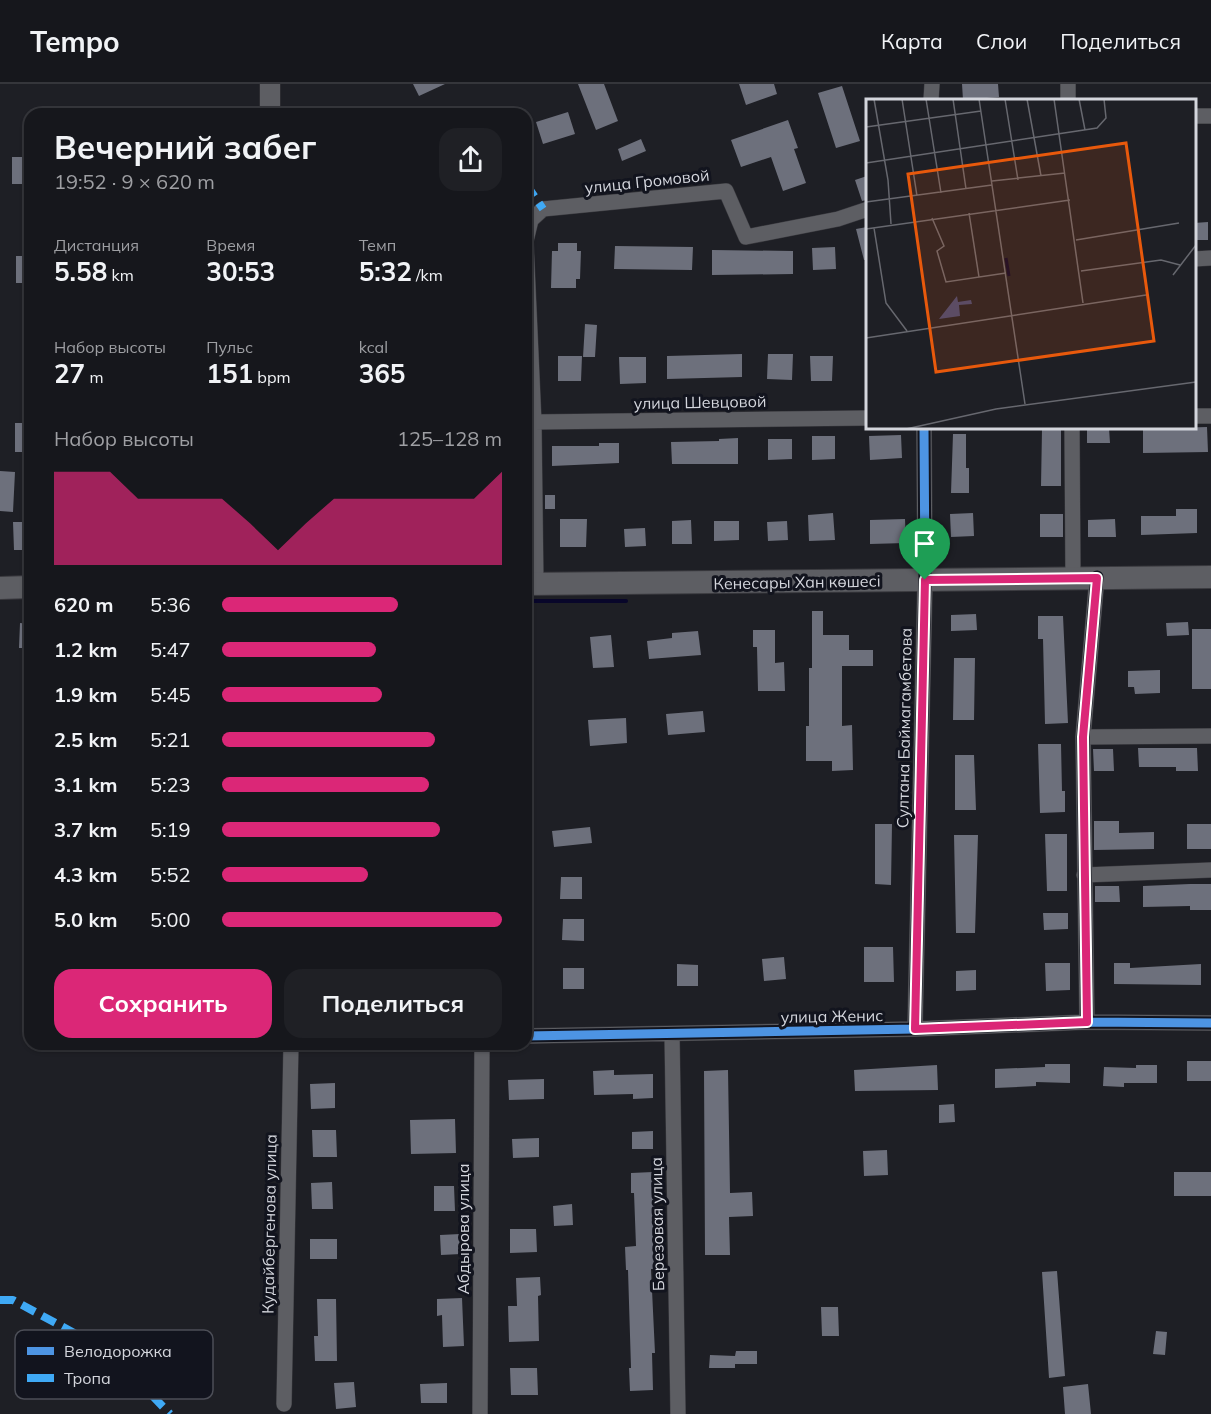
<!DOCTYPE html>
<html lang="ru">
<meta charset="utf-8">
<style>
body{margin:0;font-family:Mulish,sans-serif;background:#1f2025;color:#f1f3f6;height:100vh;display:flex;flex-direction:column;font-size:22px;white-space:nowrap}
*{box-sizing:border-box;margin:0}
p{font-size:20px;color:#9e9fa3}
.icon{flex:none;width:33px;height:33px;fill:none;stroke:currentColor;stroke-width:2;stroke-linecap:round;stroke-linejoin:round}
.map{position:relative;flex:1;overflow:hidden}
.drawer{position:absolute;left:24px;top:24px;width:508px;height:942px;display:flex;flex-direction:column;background:#16171c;border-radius:18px;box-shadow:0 2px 4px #0004,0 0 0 2px #35363b}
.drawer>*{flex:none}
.pin{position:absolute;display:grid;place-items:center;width:51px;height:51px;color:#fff;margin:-62px -26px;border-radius:50% 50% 50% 0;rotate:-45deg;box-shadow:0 0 6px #0007}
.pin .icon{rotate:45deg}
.round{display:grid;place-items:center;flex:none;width:63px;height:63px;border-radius:18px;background:#1f2025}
.headline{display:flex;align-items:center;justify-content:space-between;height:102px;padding:0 30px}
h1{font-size:33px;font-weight:700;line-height:45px}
.figures{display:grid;grid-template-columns:repeat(3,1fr);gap:9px;height:102px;padding:6px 30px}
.figures div{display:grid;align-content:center}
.figures b{font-size:26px;font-weight:700}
.figures small{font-size:16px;font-weight:400}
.figures p{font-size:16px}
.chart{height:168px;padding:12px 30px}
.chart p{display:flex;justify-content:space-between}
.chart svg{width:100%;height:108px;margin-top:6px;fill:#db2777;opacity:.7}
.cta{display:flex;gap:12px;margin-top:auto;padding:12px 30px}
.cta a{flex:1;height:69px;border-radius:18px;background:#db2777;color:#fff;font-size:24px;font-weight:700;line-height:69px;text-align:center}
.cta a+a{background:#1f2025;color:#f1f3f6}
ul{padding:0 30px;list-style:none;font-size:20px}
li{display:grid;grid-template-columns:96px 72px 1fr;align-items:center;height:45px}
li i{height:15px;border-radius:8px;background:#db2777}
header{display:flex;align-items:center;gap:36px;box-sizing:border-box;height:84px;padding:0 30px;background:#16171c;border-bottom:2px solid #35363b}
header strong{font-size:28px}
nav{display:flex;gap:33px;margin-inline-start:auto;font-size:21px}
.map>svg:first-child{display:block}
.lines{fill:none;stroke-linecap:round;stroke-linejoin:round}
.stream{stroke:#08062a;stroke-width:4}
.building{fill:#6d707c}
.minor-casing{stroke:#3a3a3f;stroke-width:16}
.tertiary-casing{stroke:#3a3a3f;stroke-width:21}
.secondary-casing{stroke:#3a3a3f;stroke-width:24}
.minor{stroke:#5d5e63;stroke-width:15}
.tertiary{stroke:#5d5e63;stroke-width:20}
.secondary{stroke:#5d5e63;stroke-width:22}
.quiet{stroke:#3fa9f5;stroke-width:8;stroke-dasharray:15 8;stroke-linecap:butt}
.cycleway-casing{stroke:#12141e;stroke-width:13}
.cycleway{stroke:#4d94e3;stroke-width:9}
.route-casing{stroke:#fff;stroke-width:12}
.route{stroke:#db2777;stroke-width:8}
.labels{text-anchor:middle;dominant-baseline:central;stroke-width:6;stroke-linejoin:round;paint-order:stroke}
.street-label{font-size:16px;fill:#d4d6dd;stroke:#12141e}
.inset-river{fill:none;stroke:#08062a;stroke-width:3}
.inset-road{fill:none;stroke:#67686f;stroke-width:1.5}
.view{fill:#e8590c;fill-opacity:0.15;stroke:#e8590c;stroke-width:3}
.inset-edge{fill:none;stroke:#d4d6dd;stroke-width:3}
.key{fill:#12141e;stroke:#4c4e57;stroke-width:1.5}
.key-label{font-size:16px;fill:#d4d6dd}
</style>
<header>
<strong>Tempo</strong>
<nav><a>Карта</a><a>Слои</a><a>Поделиться</a></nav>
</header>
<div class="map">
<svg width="1211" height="1330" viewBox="0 0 1211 1330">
<rect width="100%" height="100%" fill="#1e1f25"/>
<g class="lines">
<path class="stream" d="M526,517H626"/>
</g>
<path class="building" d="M413,0H445L419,12Z
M578,0H604L618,37L596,46Z
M739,0H774L777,10L746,21Z
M962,0H998L999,13L963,16Z
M842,2L860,57L836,64L818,9Z
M568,28L575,50L543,60L536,38Z
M788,36L798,64L794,65L806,99L783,107L771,73L741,83L731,56Z
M641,55L646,67L622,77L618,65Z
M12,73H30V100H12Z
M867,92V116L862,117L855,96Z
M1208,138V156H1194V139Z
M867,143V176H864L856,145Z
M558,159H577V167H581L580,195H576V204H551L552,167H558Z
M615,162L693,163L692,186L614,185Z
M835,163L836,185L813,186L812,164Z
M712,166L793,167V190L712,191Z
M16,172H30V199H16Z
M585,240L597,241L595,273H583Z
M742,270V293L667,295V272Z
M768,270H793L792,296L767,295Z
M558,272H582L581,297H558Z
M810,272H833L832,297H811Z
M619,273H646V299L620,300Z
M15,339H30V368H15Z
M1207,343L1208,368L1143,369V345Z
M1061,344V402H1041L1042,345Z
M1109,344L1110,359H1087V345Z
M953,350H966V384H969V409H951Z
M901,351L902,374L870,376L869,352Z
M812,352H835V375L812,376Z
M738,354V380H672L671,358L719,357V355Z
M768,355H792V375L768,376Z
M599,359H619V379L552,382V362H599Z
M0,387L15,388L13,428L0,427Z
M545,411H555V425H545Z
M1176,425H1197V449L1141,451V432H1176Z
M833,429L835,456L809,457L808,431Z
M973,429L974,452L951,453L950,430Z
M1040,430H1063V453H1040Z
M560,435H587L586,463H560Z
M905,435L906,459L870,460V436Z
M1115,435L1116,453H1088V436Z
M691,436L692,460H672V437Z
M714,437H739V456L714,457Z
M787,437L788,456L768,457L767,438Z
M13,438H30V466H14Z
M645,444L646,462L625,463L624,445Z
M812,527H823V551H849V566H873V582H842V642L852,641L853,686L832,687V677H806V642H809V584H812Z
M976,530L977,546L951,547V531Z
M1038,532H1063L1068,639L1045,640L1043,555H1038Z
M1188,538L1189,551L1167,552L1166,539Z
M20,539L30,540V564H19Z
M1192,545H1211V605H1192Z
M753,546H775V579L784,578L785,607H758L757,563H753Z
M698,547L701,571L649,575L647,557L672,554V549Z
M611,551L614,583L593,584L590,553Z
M954,574H975L974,636H953Z
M1160,586V609L1135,610L1134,603H1128V587Z
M703,627L705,648L668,651L666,630Z
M626,634L627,659L590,662L588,636Z
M1038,660H1061L1062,707H1065V728L1040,729Z
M1138,664H1197L1198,687H1176V683H1139Z
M1093,665H1113L1114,687H1094Z
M955,671H974L976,726H955Z
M1094,737H1119V749L1154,748V765L1094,766Z
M875,740H892L891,801L875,800Z
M1187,740H1211V765H1187Z
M590,743L592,759L554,763L552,747Z
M1045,750H1067V807H1047Z
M954,751H978L975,849H956Z
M561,793H582V815H560Z
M1190,800H1211V826H1190V822L1143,823V802Z
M1095,802H1119L1120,818H1095Z
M1043,829H1068V845L1044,846Z
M563,835H584V857L562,856Z
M864,863H893L894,898H864Z
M784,873L786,895L764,897L762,875Z
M1045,879H1070V906L1046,907Z
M1114,879H1130V884L1201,880V901L1114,900Z
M677,880L698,881V902H677Z
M563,884H584V905H563Z
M976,886V906L956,907V887Z
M1187,977H1211V997H1187Z
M1045,980H1070V999L1036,998V1002L995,1004V985L1045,983Z
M937,981L938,1006L855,1007L854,986Z
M1136,981H1157V999H1124V1003L1103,1002L1104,983L1136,984Z
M614,986V991L653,990V1014L633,1015V1010L594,1011L593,987Z
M728,986L730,1109L752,1108L753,1132L729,1133L730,1171H705L704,987Z
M544,995V1015L509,1016L508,996Z
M335,999V1024L311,1025L310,1000Z
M954,1020L955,1038L939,1039V1021Z
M455,1035L456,1069L411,1070L410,1036Z
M312,1046H336L337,1073H313Z
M653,1047V1065H632V1048Z
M539,1054V1073L513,1074L512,1055Z
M887,1066L888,1091L864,1092L863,1067Z
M653,1088L656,1151H653L654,1185H651L655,1269H652L653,1306L630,1307L629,1284H631L628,1186H626L625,1163L636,1162L634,1109H631V1089Z
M1174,1088H1211V1112H1174Z
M332,1098L333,1125H312L311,1099Z
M434,1102H454L455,1127H434Z
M572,1120L573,1141L554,1142L553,1122Z
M510,1145H536L537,1168L510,1169Z
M460,1150L461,1170L441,1171L440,1151Z
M310,1155H337V1175H310Z
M1057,1187L1065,1292L1049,1294L1042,1188Z
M540,1193L541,1211L538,1212L539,1257L509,1258L508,1222H517L516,1194Z
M462,1214L464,1262L443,1263L442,1231L437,1232V1215Z
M317,1215H336L337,1277H315L314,1252H318Z
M821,1223H838L839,1252H822Z
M1156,1247L1167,1248L1165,1271L1153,1270Z
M736,1267H757V1280H735V1284H709L710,1271L735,1272Z
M510,1284H537L538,1311H511Z
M354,1298L356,1323L336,1325L334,1299Z
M447,1299V1319H421L420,1300Z
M1088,1300L1091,1330H1065L1063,1303Z"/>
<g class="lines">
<defs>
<path id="minor" d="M1068,0V16
M931,16L932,0
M1194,32H1211
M526,157L531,136L543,125L726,107L746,153L838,135L868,125
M526,158L534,338L536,500
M1194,175L1211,174
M1194,332H1211
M534,338L868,334
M1072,344L1073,494
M1083,653L1211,652
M1084,791L1211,786
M1087,938L1083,653L1097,493
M915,945L925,497L924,344
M672,950L678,1330
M526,952L915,945L1087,938L1211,939
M284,1320L291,960
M480,1330L482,960"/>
<path id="tertiary" d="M270,0V30"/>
<path id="secondary" d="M526,500L1211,493
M0,504L30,503"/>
</defs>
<use href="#minor" class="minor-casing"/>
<use href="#tertiary" class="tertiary-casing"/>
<use href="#secondary" class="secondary-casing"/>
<use href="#minor" class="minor"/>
<use href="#tertiary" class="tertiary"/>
<use href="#secondary" class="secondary"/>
<path class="quiet" d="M526,100L543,125
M0,1216H13L111,1269L170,1330"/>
<defs>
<path id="cycleway" d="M1087,938L1083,653L1097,493
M915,945L925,497L924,344
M526,952L915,945L1087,938L1211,939"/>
</defs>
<use href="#cycleway" class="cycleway-casing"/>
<use href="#cycleway" class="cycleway"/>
</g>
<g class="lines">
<defs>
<path id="route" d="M1097,494L1083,653L1087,938L915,945L925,496Z"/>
</defs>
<use href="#route" class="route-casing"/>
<use href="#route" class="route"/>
</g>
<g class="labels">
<g class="street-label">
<text transform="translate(647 97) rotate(-6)">улица Громовой</text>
<text transform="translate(700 318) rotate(-1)">улица Шевцовой</text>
<text transform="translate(797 498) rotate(-1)">Кенесары Хан көшесі</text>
<text transform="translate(904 644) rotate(-89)">Султана Баймагамбетова</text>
<text transform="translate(832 932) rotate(-1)">улица Женис</text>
<text transform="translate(269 1140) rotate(-89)">Кудайбергенова улица</text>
<text transform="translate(657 1140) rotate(-91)">Березовая улица</text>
<text transform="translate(463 1145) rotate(-90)">Абдырова улица</text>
</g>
</g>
<g transform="translate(866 15)">
<rect width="330" height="330" fill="#1e1f25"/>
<path d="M91,197L92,203L105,201L106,205L93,206L94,217L73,220Z" fill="#444b74"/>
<path class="inset-river" d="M140,159L143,177"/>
<path class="inset-road" d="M8,0L22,81L25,125M36,0L51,97M60,0L75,94M87,0L100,90M113,0L159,305M139,0L152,81M161,0L175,77M188,0L217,204M213,0L219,31M0,28L115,12M0,64L231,29L240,19L238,0M126,82L199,74M0,103L126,86M103,114L113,178M66,119L78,147L71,152L80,183L140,174M8,129L20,204L41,232M0,130L204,101M210,141L313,124M215,172L295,161L314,166M307,176L330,146M0,239L280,196M40,330L130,310L330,283"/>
<path class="view" d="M260,44L288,242L70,273L42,75Z"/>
<rect width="330" height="330" class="inset-edge"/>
</g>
<rect x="15" y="1246" width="198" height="69" rx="9" class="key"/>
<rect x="27" y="1263" width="27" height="8" fill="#4d94e3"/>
<rect x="27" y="1290" width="27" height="8" fill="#3fa9f5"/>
<g class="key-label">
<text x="64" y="1273">Велодорожка</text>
<text x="64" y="1300">Тропа</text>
</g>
</svg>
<div class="pin" style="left:925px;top:496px;background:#1e9e55"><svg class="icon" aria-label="arrive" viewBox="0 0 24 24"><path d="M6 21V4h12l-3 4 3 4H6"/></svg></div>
<section class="drawer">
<div class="headline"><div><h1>Вечерний забег</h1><p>19:52 · 9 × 620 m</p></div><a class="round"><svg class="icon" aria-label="share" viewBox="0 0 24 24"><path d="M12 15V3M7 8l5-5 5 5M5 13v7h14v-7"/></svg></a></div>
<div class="figures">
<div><p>Дистанция</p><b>5.58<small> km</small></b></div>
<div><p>Время</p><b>30:53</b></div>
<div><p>Темп</p><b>5:32<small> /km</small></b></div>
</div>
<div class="figures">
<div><p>Набор высоты</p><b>27<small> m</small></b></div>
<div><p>Пульс</p><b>151<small> bpm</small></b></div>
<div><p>kcal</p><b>365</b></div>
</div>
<div class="chart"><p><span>Набор высоты</span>125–128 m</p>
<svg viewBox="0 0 160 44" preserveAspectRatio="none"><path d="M0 44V6L10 6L20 6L30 17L40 17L50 17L60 17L70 27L80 38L90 27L100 17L110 17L120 17L130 17L140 17L150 17L160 6V44z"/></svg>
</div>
<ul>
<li><b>620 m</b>5:36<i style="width:63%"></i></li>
<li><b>1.2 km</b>5:47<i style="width:55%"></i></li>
<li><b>1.9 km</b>5:45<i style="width:57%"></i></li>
<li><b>2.5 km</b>5:21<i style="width:76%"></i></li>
<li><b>3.1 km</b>5:23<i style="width:74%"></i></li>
<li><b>3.7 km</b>5:19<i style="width:78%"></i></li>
<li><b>4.3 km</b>5:52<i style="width:52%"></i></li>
<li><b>5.0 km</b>5:00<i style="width:100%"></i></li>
</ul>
<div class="cta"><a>Сохранить</a><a>Поделиться</a></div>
</section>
</div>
